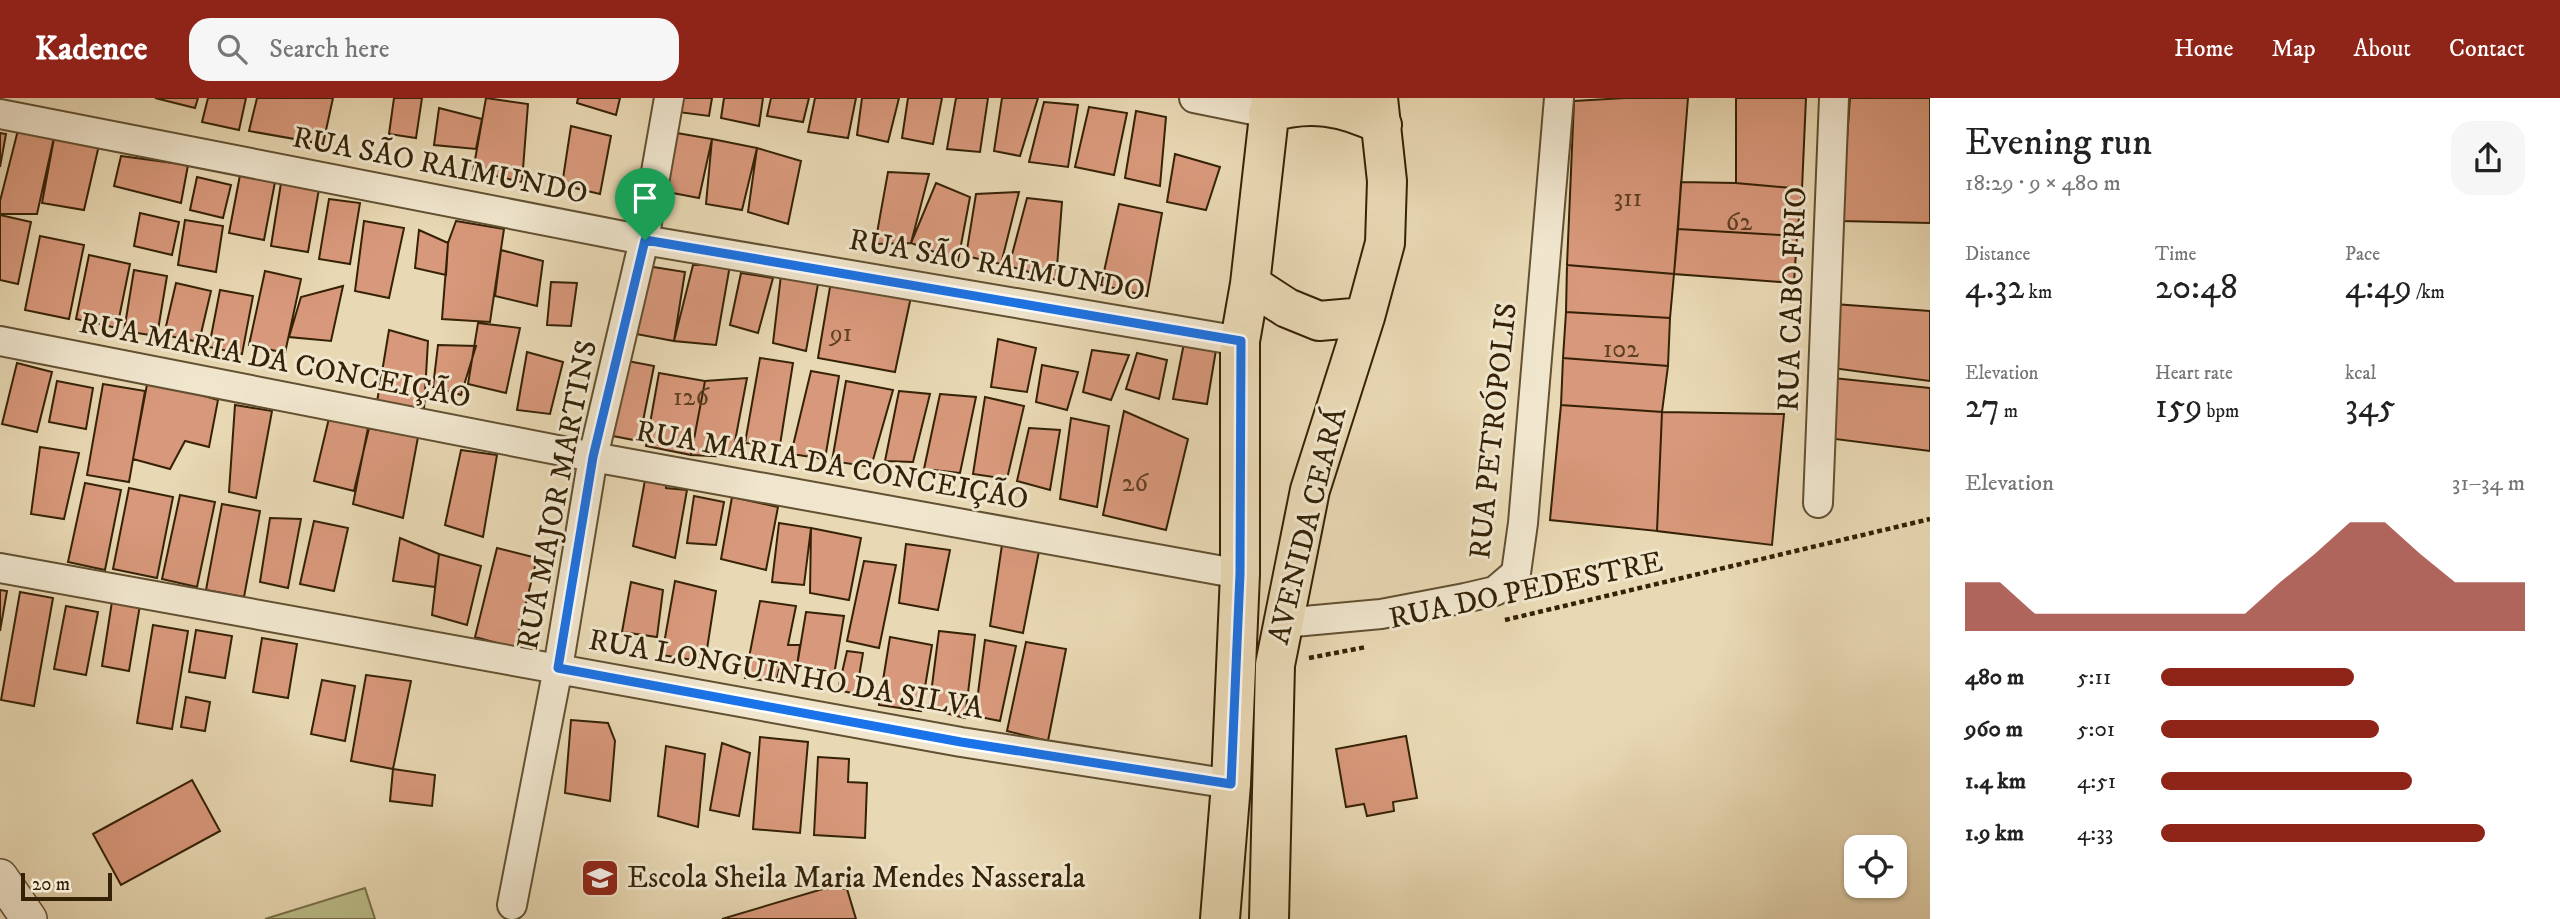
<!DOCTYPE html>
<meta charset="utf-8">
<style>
body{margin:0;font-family:"IM FELL DW Pica",serif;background:#f6f6f6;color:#222;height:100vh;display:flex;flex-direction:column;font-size:26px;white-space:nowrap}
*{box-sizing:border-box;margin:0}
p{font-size:23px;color:#767676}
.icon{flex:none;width:38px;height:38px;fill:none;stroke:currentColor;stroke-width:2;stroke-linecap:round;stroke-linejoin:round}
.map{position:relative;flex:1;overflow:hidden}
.panel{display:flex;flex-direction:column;background:#fff;width:630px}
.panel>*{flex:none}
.fabs{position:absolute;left:1844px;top:737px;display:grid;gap:14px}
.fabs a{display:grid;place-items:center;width:63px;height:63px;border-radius:14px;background:#fff;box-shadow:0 2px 5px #0004;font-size:35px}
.scale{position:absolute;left:21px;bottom:18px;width:91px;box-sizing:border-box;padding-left:7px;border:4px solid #352206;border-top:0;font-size:19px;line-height:24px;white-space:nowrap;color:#352206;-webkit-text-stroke:5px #f0e6ce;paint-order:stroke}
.pin{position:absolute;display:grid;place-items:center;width:60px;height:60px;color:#fff;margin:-72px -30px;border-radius:50% 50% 50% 0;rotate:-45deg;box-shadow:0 0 7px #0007}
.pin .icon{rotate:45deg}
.round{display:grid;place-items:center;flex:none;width:74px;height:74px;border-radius:21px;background:#f6f6f6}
.head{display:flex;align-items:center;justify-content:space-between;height:119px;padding:0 35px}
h1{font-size:38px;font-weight:600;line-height:52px}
.stats{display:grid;grid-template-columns:repeat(3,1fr);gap:10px;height:119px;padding:7px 35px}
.stats div{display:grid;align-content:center}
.stats b{font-size:35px;font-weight:600}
.stats small{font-size:19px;font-weight:400}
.stats p{font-size:19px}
.chart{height:196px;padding:14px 35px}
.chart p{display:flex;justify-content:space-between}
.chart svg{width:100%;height:126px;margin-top:7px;fill:#8f2418;opacity:.7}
ul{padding:0 35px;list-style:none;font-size:23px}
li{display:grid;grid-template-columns:112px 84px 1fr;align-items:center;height:52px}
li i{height:18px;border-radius:9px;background:#8f2418}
header{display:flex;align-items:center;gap:42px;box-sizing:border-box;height:98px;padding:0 35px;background:#8f2418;color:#fff}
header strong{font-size:33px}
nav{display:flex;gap:38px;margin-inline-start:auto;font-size:24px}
.search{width:490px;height:63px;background:#f6f6f6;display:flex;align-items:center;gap:18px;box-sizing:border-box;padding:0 24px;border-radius:21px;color:#767676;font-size:26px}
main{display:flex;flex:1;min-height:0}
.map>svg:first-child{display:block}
.green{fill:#babd89;stroke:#787048;stroke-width:2}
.building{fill:#d8987b;stroke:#352206;stroke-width:2}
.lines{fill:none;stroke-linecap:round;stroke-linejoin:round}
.minor-casing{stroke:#625031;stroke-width:32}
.tertiary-casing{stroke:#625031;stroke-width:38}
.primary-casing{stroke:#352206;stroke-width:42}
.path{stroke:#352206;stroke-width:4.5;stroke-dasharray:5 3.5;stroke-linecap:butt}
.minor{stroke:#f0e6ce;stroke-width:28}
.tertiary{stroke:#f0e6ce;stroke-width:35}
.primary{stroke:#e8d8b3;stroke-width:38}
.route-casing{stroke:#fff;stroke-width:14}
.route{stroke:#1a73e8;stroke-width:9}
.labels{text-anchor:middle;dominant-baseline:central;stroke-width:6;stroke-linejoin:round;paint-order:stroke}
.number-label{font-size:26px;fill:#5e4023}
.street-label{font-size:30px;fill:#352206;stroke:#f0e6ce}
.poi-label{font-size:30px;fill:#352206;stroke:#f0e6ce;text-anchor:start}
</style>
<header>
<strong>Kadence</strong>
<div class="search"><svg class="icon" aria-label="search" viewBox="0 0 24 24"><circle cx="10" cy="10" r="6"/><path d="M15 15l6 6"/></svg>Search here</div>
<nav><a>Home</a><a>Map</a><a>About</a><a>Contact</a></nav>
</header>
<main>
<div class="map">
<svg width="1930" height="821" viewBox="0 0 1930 821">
<rect width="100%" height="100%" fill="#e8d8b3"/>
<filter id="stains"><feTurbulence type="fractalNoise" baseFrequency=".00286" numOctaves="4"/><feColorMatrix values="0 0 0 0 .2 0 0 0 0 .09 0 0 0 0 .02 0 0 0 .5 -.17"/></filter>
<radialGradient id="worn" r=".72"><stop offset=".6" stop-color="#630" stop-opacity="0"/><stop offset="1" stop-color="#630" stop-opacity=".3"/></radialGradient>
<path class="green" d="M365,790L375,821H265Z"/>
<path class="building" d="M155,0H198L195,10Z
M208,0H246L239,32L202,24Z
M257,0H333L323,46L249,33Z
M394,0H422L416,40L389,36Z
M486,0L528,6L522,84L473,73Z
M578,0H620L616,17L577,5Z
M673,0H712L709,18L670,13Z
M724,0H763L759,28L721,20Z
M771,0H809L803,24L767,18Z
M815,0H856L848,40L808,34Z
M862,0H899L888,44L857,37Z
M908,0H942L933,46L902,40Z
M956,0H988L980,54L947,51Z
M1002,0H1038L1020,58L994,53Z
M1625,0H1688L1674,176L1567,167L1574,3Z
M1736,0H1806L1802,91L1736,85Z
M1850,0H1930V125L1841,123Z
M1044,4L1078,7L1068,69L1029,64Z
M1089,9L1127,15L1114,77L1075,69Z
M439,10L482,21L476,51L434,47Z
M1136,13L1166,19L1160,88L1125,80Z
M571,28L611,38L600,96L562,87Z
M18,32L55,35L37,116H0V103Z
M671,34L712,41L699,100L662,93Z
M0,35L6,36L0,69Z
M55,35L99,47L84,112L42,105Z
M712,41L757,50L742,112L706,106Z
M757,50L801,63L788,126L748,114Z
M1175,56L1220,69L1206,112L1167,104Z
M121,58L188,67L181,105L114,88Z
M888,74L929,76L911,145L875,146Z
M240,77L275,84L264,142L229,135Z
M197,79L231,87L223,120L190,112Z
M1681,84L1736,85L1802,91L1797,138L1678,131Z
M281,85L319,91L308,154L271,148Z
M936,85L970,99L958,163L911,145Z
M1019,94L1001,166L966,158L976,96Z
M1027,100L1062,104L1056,182L1009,168Z
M329,101L360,105L350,166L319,161Z
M1119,106L1162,115L1147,198L1101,187Z
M140,115L179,124L172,157L134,148Z
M0,117L31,124L18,186L0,182Z
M185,122L223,128L216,174L178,167Z
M364,123L404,130L389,200L355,193Z
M456,123L504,131L490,224L442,221L448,145Z
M1678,131L1797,138L1794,185L1674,176Z
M419,132L448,145L446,177L415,170Z
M40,138L84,147L69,221L25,212Z
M501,152L543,163L537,208L495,198Z
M89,157L130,166L117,230L76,221Z
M693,167H730L716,247L674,243Z
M1567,167L1674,176L1670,220L1566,214Z
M647,168L685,174L674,243L636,236Z
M134,172L167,178L157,238L124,233Z
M265,173L301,181L285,255L249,247Z
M741,175L773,180L758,235L730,227Z
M781,177L818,186L806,253L773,245Z
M831,183L912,194L895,274L818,260Z
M551,184L577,185L571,228L547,227Z
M176,185L211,193L199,244L164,237Z
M343,188L331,243L289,239L301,199Z
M220,192L253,198L242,256L209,249Z
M1834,206L1930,213V283L1832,270Z
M1566,214L1670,220L1668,268L1563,260Z
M478,225L520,230L506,295L468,286Z
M389,232L428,243L424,311L377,304Z
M998,241L1036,250L1027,294L991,289Z
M1184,245L1216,252L1207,306L1173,301Z
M438,247L476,248L461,297L433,289Z
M1092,252L1129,257L1111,302L1083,294Z
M527,254L563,264L550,316L517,312Z
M1137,255L1167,262L1159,301L1126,291Z
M760,260L793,265L780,347L745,345Z
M1563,260L1668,268L1662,314L1561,307Z
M617,261L654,268L639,343L602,336Z
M17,265L52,274L37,334L2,326Z
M1042,267L1078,274L1067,312L1036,304Z
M811,273L839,278L825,361L791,356Z
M659,275L705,283L691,357L646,348Z
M747,280L732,359L691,357L705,283Z
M1833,280L1930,290V353L1827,340Z
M148,281L218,302L209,349L185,343L170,371L133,361Z
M57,283L93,290L86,331L49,324Z
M846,283L893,292L871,369L832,363Z
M103,286L145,293L129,384L87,377Z
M899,293L930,296L913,364L885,363Z
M940,296L976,299L960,375L924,371Z
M985,299L1024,308L1007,381L973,376Z
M235,307L272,313L256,400L229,394Z
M1561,307L1662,314L1657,433L1550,422Z
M1124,313L1188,341L1166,432L1103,417Z
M1662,314L1784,316L1772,447L1657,433Z
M330,316L370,326L354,393L314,383Z
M1071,320L1109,328L1097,409L1060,401Z
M368,330L418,339L403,420L353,406Z
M1029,330L1060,332L1050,392L1017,383Z
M40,349L79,355L64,421L31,416Z
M461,352L497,357L483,439L445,427Z
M647,371L666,375V390L687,392L675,460L633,448Z
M85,385L121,392L105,472L68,464Z
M129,390L173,399L157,480L113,471Z
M180,397L215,404L197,489L162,481Z
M694,398L724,404L716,447L687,445Z
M732,399L778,409L766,472L721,461Z
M222,406L260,413L244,499L206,492Z
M270,420L301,421L288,490L260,484Z
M314,423L348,430L334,493L300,486Z
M779,425L811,430L804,487L772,484Z
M811,430L861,440L849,502L810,495Z
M400,440L439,456L435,489L393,483Z
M1003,440L1040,448L1023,535L990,528Z
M906,446L950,452L938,512L899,505Z
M497,450L537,460L515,550L475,539Z
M439,456L481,468L467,527L432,517Z
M864,463L896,467L879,550L847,543Z
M675,483L716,493L705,564L662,557Z
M631,484L663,492L657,539L622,534Z
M0,492L7,493L0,533Z
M20,494L53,500L34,608L1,602Z
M113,497L141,501L129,573L102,568Z
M760,503L796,508L788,547H800L796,575L779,572L776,584L745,580Z
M66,508L98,514L86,577L54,571Z
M806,514L844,518L834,577L797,568Z
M153,527L188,533L172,631L137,625Z
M196,532L232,538L225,580L189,574Z
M939,533L975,537L965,620L929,611Z
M890,539L932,547L921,613L879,607Z
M262,540L297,546L288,600L253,594Z
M985,542L1016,548L1000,623L975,618Z
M1026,544L1066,551L1048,643L1007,633Z
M847,553L863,555L856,596L838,592Z
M366,577L411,583L393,671L351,663Z
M322,582L355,588L345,643L311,636Z
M186,599L210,604L205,633L181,629Z
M571,622L608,625L615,643L610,703L565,695Z
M1406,638L1417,700L1393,704L1394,713L1367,718L1364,706L1346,709L1336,651Z
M760,639L808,644L800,735L753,731Z
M722,645L750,655L739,718L710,712Z
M666,648L705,656L698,729L658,718Z
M818,659L849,661L848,684L867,685L865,740L814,737Z
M393,671L435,677L432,708L390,703Z
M192,682L220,733L121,787L93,736Z
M826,790L847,791L856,821H722Z"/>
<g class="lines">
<defs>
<path id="minor" d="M1194,0L1268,15
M0,16L644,142L1240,243
M0,243L593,359L1240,476
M1818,405L1834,0
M0,470L961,644L1231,686
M1283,525L1381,516L1465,500L1495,493L1516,475L1523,425L1559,0
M512,807L558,570L593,359L644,142L669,0"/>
<path id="tertiary" d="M0,779L29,821"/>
<path id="primary" d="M1268,15C1310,2 1343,8 1382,27
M1250,186L1287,210L1319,223L1365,219
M1220,821L1231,686L1240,476V243L1250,186L1271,0
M1269,821L1275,567L1310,392L1365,219L1385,145L1387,83L1378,0"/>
</defs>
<use href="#minor" class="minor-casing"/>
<use href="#tertiary" class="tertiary-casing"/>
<use href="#primary" class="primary-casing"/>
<path class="path" d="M1505,522L1930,421
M1309,560L1366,549"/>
<use href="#minor" class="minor"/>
<use href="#tertiary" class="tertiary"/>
<use href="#primary" class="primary"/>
</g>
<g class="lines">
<defs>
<path id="route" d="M645,142L1241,243L1240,476L1231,686L961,644L558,570L593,359Z"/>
</defs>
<use href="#route" class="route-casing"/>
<use href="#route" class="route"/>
</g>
<defs>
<symbol id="school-square" viewBox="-11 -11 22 22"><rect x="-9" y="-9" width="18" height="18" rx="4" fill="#8f2418" stroke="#f0e6ce"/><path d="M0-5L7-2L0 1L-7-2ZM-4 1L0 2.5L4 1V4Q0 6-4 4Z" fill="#fff"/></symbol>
</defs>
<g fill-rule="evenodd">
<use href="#school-square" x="578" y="758" width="44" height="44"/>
</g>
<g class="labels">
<g class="number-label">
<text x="1628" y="100">311</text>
<text x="1739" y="124">62</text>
<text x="841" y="235">91</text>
<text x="1621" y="251">102</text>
<text x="691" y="299">126</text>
<text x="1135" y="385">26</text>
</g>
<g class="street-label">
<text transform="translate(440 68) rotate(11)">RUA SÃO RAIMUNDO</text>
<text transform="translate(997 168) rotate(10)">RUA SÃO RAIMUNDO</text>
<text transform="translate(1793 201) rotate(-88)">RUA CABO FRIO</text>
<text transform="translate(275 263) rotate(11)">RUA MARIA DA CONCEIÇÃO</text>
<text transform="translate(1494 333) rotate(-84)">RUA PETRÓPOLIS</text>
<text transform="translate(832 368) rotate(10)">RUA MARIA DA CONCEIÇÃO</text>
<text transform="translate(558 397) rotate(-79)">RUA MAJOR MARTINS</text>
<text transform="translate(1308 428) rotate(-76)">AVENIDA CEARÁ</text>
<text transform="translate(1526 493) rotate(-12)">RUA DO PEDESTRE</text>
<text transform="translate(786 577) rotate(10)">RUA LONGUINHO DA SILVA</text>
</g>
<g class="poi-label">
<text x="627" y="780">Escola Sheila Maria Mendes Nasserala</text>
</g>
</g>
<rect width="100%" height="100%" filter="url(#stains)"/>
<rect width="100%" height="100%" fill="url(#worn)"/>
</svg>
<div class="fabs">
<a><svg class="icon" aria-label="locate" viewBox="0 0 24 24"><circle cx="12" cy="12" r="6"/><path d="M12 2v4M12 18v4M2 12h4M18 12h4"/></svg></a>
</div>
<div class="scale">20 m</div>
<div class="pin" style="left:645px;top:142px;background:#1e9e55"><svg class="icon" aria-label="arrive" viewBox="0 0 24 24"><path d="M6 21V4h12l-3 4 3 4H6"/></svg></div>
</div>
<section class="panel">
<div class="head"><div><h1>Evening run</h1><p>18:29 · 9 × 480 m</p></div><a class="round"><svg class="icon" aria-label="share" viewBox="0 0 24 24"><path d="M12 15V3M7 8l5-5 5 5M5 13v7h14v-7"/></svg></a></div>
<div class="stats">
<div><p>Distance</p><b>4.32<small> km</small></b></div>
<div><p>Time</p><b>20:48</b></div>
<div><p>Pace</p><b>4:49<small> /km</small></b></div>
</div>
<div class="stats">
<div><p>Elevation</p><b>27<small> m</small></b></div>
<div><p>Heart rate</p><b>159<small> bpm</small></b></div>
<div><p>kcal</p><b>345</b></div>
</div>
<div class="chart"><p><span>Elevation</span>31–34 m</p>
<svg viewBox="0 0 160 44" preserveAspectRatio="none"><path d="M0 44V27L10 27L20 38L30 38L40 38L50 38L60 38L70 38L80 38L90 27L100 17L110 6L120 6L130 17L140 27L150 27L160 27V44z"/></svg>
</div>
<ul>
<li><b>480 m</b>5:11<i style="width:53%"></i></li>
<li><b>960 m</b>5:01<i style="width:60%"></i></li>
<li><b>1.4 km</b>4:51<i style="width:69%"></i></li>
<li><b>1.9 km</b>4:33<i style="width:89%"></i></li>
</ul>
</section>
</main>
